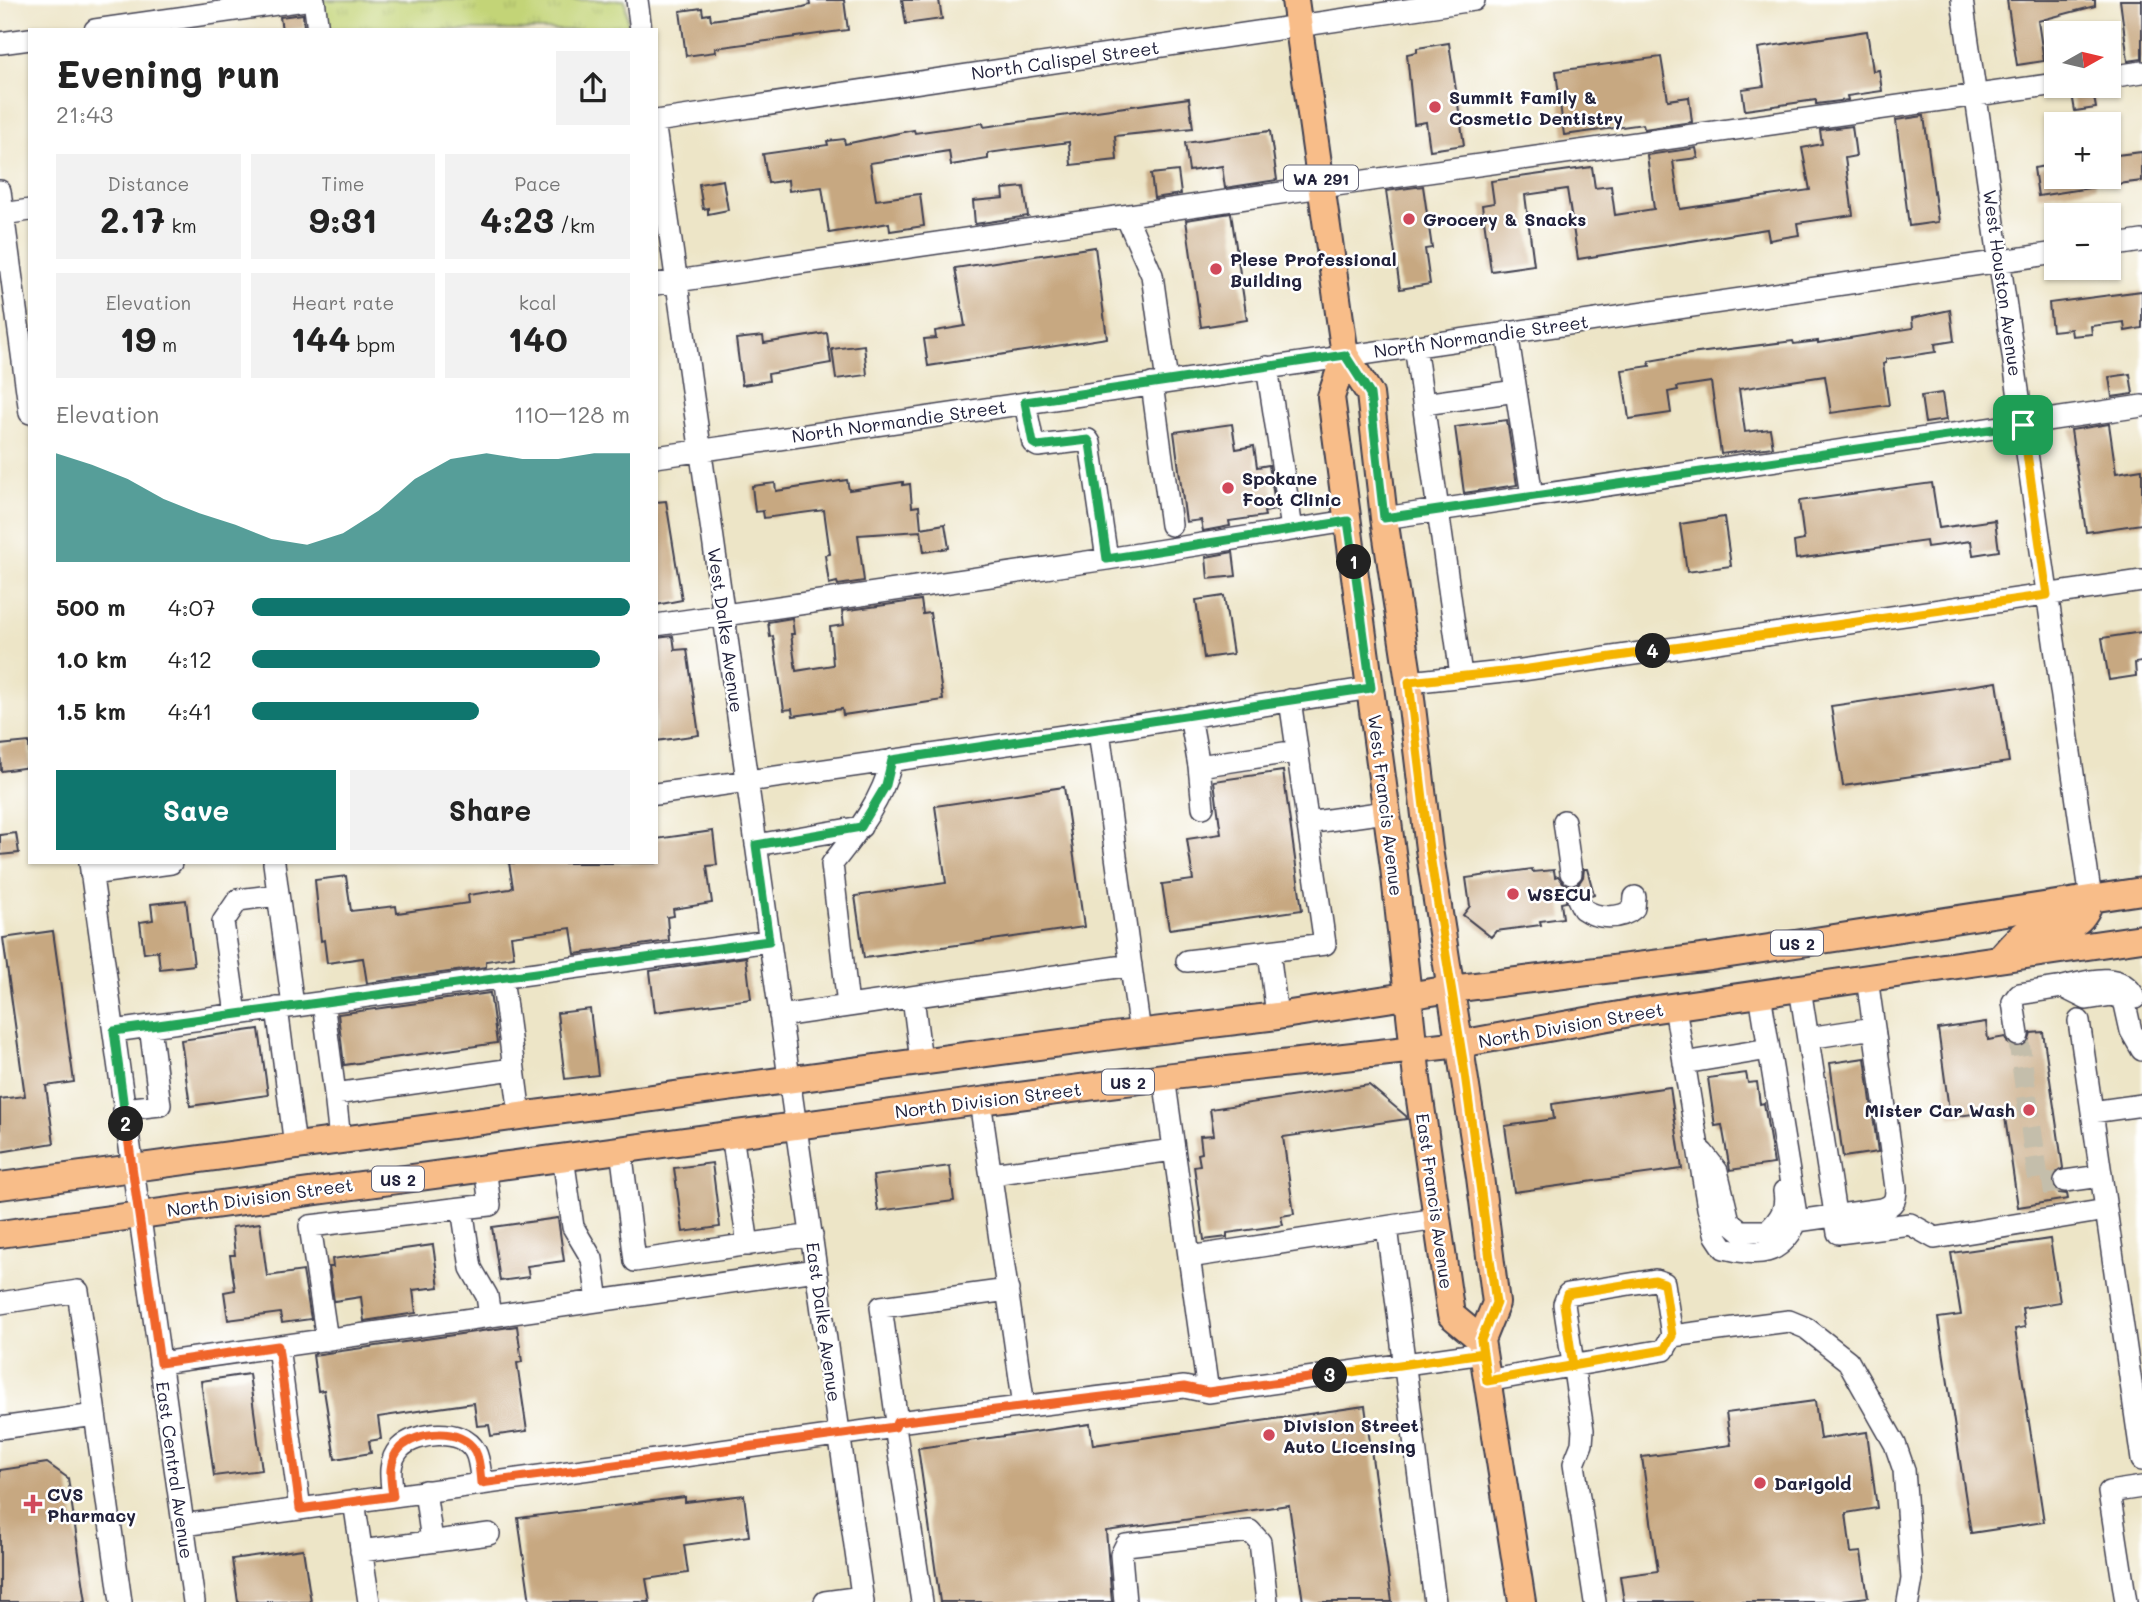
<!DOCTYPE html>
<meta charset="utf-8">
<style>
body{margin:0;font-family:Mali,sans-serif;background:#f2f2f2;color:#222;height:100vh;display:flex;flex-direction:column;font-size:26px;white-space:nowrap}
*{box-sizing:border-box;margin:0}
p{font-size:23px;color:#767676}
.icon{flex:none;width:38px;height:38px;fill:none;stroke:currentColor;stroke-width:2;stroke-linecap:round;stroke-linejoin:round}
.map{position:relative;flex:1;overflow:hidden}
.drawer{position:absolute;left:28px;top:28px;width:630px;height:836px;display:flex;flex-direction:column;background:#fff;border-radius:0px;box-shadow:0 2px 5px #0004}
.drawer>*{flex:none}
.needle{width:46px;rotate:82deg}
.buttons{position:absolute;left:2044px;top:21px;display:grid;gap:14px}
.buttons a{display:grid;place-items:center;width:77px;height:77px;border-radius:0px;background:#fff;box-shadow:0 2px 5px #0004;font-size:35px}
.pin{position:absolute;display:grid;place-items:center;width:60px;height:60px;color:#fff;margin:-30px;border-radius:14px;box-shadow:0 4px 10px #0006}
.km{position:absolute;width:35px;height:35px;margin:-18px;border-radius:50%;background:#222;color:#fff;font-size:19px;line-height:35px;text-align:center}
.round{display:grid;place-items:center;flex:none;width:74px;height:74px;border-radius:0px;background:#f2f2f2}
.head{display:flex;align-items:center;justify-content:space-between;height:119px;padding:0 28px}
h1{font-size:38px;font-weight:800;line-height:52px}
.stats{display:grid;grid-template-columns:repeat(3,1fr);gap:10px;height:119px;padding:7px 28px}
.stats div{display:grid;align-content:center;border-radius:0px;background:#f2f2f2;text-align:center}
.stats b{font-size:35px;font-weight:800}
.stats small{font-size:19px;font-weight:400}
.stats p{font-size:19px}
.chart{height:196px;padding:14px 28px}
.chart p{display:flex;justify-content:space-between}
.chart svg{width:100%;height:126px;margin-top:7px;fill:#0f766e;opacity:.7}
.cta{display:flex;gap:14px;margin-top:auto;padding:14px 28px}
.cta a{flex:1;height:80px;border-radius:0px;background:#0f766e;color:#fff;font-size:28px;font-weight:800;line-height:80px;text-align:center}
.cta a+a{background:#f2f2f2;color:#222}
ul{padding:0 28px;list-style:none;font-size:23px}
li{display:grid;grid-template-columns:112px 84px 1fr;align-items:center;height:52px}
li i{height:18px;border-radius:9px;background:#0f766e}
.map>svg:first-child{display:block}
.park{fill:url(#park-tufts);stroke:#727b59;stroke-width:2}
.building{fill:#c7a881}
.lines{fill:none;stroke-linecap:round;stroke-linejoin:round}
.minor-tunnel{stroke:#c4beab;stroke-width:21;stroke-dasharray:21 10;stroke-linecap:butt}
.minor-casing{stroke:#403f50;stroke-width:24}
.major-casing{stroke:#403f50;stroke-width:30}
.minor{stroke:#fff;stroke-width:21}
.major{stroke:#f8bd89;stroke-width:26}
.split-1-casing{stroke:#fff;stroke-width:14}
.split-2-casing{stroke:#fff;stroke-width:14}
.split-3-casing{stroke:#fff;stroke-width:14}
.split-4-casing{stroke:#fff;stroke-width:14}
.split-5-casing{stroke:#fff;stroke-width:14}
.split-1{stroke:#22a559;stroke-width:9}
.split-2{stroke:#22a559;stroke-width:9}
.split-3{stroke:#f0652b;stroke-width:9}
.split-4{stroke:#f5b400;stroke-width:9}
.split-5{stroke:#f5b400;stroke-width:9}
.poi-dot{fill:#d1495b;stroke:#fff;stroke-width:2.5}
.labels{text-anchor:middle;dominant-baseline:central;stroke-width:5;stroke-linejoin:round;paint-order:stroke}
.shield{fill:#fff;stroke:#646476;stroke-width:2}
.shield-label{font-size:16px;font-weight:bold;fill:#22223b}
.street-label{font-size:18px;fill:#22223b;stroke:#fff}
.poi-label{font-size:18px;font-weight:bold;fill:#22223b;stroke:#fff;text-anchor:start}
</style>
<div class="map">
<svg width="2142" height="1602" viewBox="0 0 2142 1602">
<defs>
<pattern id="park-tufts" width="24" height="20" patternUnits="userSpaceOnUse" patternTransform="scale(1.75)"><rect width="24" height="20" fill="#c3d477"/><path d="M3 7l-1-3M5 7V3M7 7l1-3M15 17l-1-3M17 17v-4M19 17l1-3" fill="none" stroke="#a7b668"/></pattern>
</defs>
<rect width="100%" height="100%" fill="#fff"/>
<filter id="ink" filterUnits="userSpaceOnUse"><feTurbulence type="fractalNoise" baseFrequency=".0143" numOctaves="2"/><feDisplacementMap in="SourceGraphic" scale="14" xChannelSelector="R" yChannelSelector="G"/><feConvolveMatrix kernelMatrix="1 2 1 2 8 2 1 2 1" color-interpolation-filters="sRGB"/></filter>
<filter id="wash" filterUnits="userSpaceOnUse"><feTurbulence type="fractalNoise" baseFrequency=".00686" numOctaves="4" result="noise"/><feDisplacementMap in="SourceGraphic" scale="28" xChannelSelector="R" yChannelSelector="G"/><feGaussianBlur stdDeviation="1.57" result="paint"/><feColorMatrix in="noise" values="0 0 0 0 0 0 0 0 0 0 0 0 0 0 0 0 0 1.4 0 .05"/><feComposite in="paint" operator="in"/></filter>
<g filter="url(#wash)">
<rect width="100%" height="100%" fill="#ede5c7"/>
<path class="park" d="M323,0H625L629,30H327Z"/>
<g id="blocks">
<path class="building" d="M809,0H844L848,30L715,48L716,52L686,56L680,11L702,8L703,15L710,14L711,20L803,7L810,5Z
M902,0H939L942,19L906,24Z
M2007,0H2095V6L2038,21L2044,61L2017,65Z
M2120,0H2142V59L2128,61Z
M303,14L304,28L282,30L280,17Z
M1867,31L1873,71L1879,70L1882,91L1847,96L1848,100L1816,104V100L1745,110L1742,89L1764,86L1758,48Z
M1449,43L1464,145L1430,150L1426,122L1414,124L1407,54L1417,52V48Z
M1661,57L1668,100L1689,97L1692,122L1644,129L1643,124L1564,135L1556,71Z
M2093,91L2096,108L2075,111L2072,94Z
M1189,98L1193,128L1115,136L1117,160L1071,165L1069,142L988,153V159L951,165L949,151L870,163L876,200L920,194L924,226L890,231L889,223L829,233L822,187L789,191L788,180L768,183L763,154L828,145L827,141L844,139L845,144L914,130L915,133L983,123L984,127Z
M1924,116L1938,222L1909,226L1896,120Z
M1852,126L1856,156L1845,158L1853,215L1797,223L1799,235L1769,240L1767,229L1578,259L1567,189L1525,195L1534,265L1491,271L1482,205L1494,203L1491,181L1592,167L1595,188L1611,186L1615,215L1654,209L1647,155L1696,148L1698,158L1673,161L1680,209L1810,190L1802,148L1822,144L1820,130Z
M1270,131L1277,180L1225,188L1222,166L1189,171L1185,143Z
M2142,152V181L2109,185V156Z
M2056,164V177H2095L2096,187L2038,196L2034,168Z
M1178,171L1181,194L1154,198L1151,174Z
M723,180L728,210L708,214V208L703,209L699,184Z
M1423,186L1432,248L1425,249L1430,284L1400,289L1386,191Z
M1024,187L1028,216L975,224L973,201L1004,198L1003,189Z
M1231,213L1247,320L1201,327L1186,220Z
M1095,247L1107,338L928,366L924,339L936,338L935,331L965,326L955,268Z
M2142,291V328L2125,331L2124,322L2091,326L2092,334L2072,336L2071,329L2052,331L2049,303Z
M1950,310L1954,341L1935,344L1936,352L1886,359V363L1883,364L1889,405L1831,413L1825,376L1739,389L1745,432L1770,429L1773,447L1721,454L1711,382L1677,387L1678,390L1668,392L1671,413L1629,419L1622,370L1650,366L1649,361L1690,354L1793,341L1794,344L1818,341V343L1913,328L1912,318Z
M827,333L831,363L768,374L769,381L742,385L736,339L763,336L764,343Z
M864,345L867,375L836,379L832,349Z
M2130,374L2133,394L2112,397L2109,377Z
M1942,393L1946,420L1925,423L1921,396Z
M1507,420L1517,485L1464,493L1455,427Z
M1232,424L1236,449L1254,446L1257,467L1269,465L1276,510L1264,512L1265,516L1229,521L1230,526L1203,531L1201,520L1186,522L1174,432Z
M2109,424L2116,473L2142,469V524L2086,532L2071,430Z
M847,480L849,490L903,482V485L910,484L912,507L919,506L921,528L945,524L949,548L924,552L921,531L858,535L864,581L838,585L837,582L829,584L825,555L830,554L824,510L764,518L763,511L755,512L752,486L775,483L776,491Z
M1932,483L1939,528L1995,520L1999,551L1973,555L1971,541L1927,547L1926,541L1796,559L1794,542L1804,540L1799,501Z
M666,501L682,600L656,605V502Z
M1724,517L1731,566L1687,572L1680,524Z
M1233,552L1236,576L1208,579L1206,557Z
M1224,596L1233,654L1204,658L1196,600Z
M921,600L923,614L930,613L943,700L843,715L842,709L793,716L792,709L784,710L773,636L770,637L768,622L792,618L794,634H791L796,671L833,665L830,627L844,625L842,611Z
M2142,632V662L2135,663L2136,676L2109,680L2102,638Z
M673,636L675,650L687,649L699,735L656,741V638Z
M1997,682L2009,762L1843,786L1831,706Z
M29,742L30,767L1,771L0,745Z
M1283,771L1302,910L1169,929L1162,884L1193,880L1187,839L1221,834L1214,781Z
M1064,787L1084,927L864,958L855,896L946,883L935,806Z
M713,831L717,865L707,866L712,903L673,909L674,916L667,917L669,941L575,954L571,928L511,936L514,957L486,961V967L367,983L363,958L327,963L324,940L321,941L315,880L346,876L351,911L396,906L397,913L469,903L468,895L510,889L513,887L509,863H656V839Z
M16,833L19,853L0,855V835Z
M1532,869L1533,872L1554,870L1555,877L1558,876L1565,885L1572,886L1579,883L1583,877L1584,869H1587L1594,894L1591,895L1586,888L1579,886L1573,887L1567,892L1566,902L1561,903L1563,918L1540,921L1541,925L1496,931L1491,937L1463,915L1470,906L1466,878Z
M186,900L194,965L160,969L158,951L144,953L140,922L153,920L151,904Z
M53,931L74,1082L46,1086L54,1143L0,1152V1099L25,1096L3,938Z
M746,957L751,999L655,1012L650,971Z
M490,993L497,1043L344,1065L338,1014Z
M590,1009L598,1075L565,1079L557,1013Z
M1986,1022L1988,1040L2005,1037L2008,1044L2014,1047L2021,1048L2027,1045L2031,1033L2043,1032L2063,1168L2053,1175L2052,1183L2059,1193L2067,1194L2068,1199L2018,1207L2004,1110L1950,1117L1938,1029Z
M259,1029L268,1095L190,1106L181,1040Z
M1865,1058L1878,1152L1843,1157L1830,1063Z
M1746,1073L1748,1083L1757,1082L1760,1104L1764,1103L1774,1164L1730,1170L1722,1125L1715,1126L1708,1078Z
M1369,1085L1406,1116L1407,1119L1283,1137L1294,1214L1281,1216L1283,1225L1227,1233V1237L1204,1240L1194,1166L1200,1165L1198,1154L1202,1153L1200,1136L1214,1135L1210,1109Z
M1670,1087L1682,1169L1514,1192L1505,1126L1554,1119L1552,1104Z
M712,1163L720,1227L683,1232L674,1168Z
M950,1166L954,1201L878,1211L873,1176Z
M558,1218L564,1261L527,1266L529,1277L500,1281L492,1227Z
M260,1223L267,1276L303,1271L311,1319L282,1323L280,1313L228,1320L224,1292L235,1290L230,1255H235L232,1227Z
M2050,1239L2060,1302L2022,1308L2025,1327L2015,1329L2044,1522L1971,1533L1938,1318L1961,1315L1951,1253Z
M433,1245L439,1287L413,1290L416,1313L364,1321L361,1297L334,1301L329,1267H333L332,1259Z
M517,1326L522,1362L517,1363L527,1431L491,1436L489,1425L477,1426L474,1403L431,1409L378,1417L381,1439L369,1441L371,1453L335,1459L324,1390L318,1391L313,1355Z
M249,1374L262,1470L214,1476L201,1381Z
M1815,1401L1820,1439L1867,1432L1877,1508L1846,1513L1851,1553L1861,1552L1868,1597L1844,1600V1602H1624L1620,1576L1658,1571L1642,1457L1731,1445L1726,1413Z
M1365,1406L1392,1602H1303L1289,1505L1106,1531L1112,1602H940L918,1448L1090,1424L1093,1445Z
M47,1463L68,1478L86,1602H0V1470Z
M744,1495L749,1536L684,1545L688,1573L646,1579L650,1602H530L518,1518L685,1497V1502Z
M303,1549L311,1602H238L232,1559Z"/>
</g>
</g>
<g filter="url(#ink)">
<use href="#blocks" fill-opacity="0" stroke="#403f50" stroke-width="2"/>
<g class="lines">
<path class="minor-tunnel" d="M2018,1035L2039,1185L2065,1181"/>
<defs>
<path id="minor" d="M314,0L318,30
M637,0L641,30
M1962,0L2091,899
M95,30L305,0
M0,43L30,39
M2109,77L2142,72
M656,121L1474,0
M656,135L863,1602
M0,191L30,413
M3,214L30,210
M1126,216L1152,275L1167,382
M2109,246L2142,241
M656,284L1322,187L2056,84
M1507,332L1532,496
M1415,345L1461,675
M1267,367L1292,529
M1152,384L1171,525
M1025,403L1033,443L1038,446L1088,440L1090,443L1107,559
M1424,404L1516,391
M656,457L2056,253
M1384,518L2142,406
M656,625L1107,559L1348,521
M1409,682L1522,670L2142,581
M1190,716L1199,766L1297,751
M1099,731L1140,1033
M1199,766L1203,807
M656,794L1099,731L1371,688
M1564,821L1571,873
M1307,823L1386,812
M756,845L861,827
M90,863L194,1602
M274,863L293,1006
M91,874L171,863
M1578,899L1583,909C1597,919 1621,920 1634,908L1635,897
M1269,951L1277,1016
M1187,961L1325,944L1290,700
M502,977L520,1115
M2063,987C2088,981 2121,970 2135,998
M1800,988L1838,1233L1910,1224L1935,1238L2106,1210
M913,997L921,1061
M323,1002L335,1094L513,1069
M848,1006L832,864C858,831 882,801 892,760
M1675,1007L1708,1208L1716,1236L1724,1248C1759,1256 1780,1257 1797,1221L1760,994
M277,1008L295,1146
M236,1014L223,922L238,900L278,895
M780,1016L1131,965
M2079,1021L2142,1460
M114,1031L769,941
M2018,1035L2013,1002L2019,994L2063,987L2087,999L2112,995L2121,998L2125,1004L2131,1031L2142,1050
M1808,1038L1874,1028L1867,978
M1684,1063L1769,1049
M1164,1077L1208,1392
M335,1094L340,1140
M980,1101L1024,1406
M124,1109L160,1105L150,1026
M2092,1112L2142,1105
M732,1134L748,1245
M621,1149L635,1261L812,1235
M1703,1153L1717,1171L1729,1221L1741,1231H1768C1781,1218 1787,1209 1784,1191
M563,1157L573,1227L592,1259L598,1301
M485,1167L490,1205L462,1208L471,1268L487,1296L490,1316
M991,1174L1174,1150
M2065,1181L2101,1176
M1797,1221L1882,1209C1894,1205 1896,1200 1896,1188L1874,1028
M1387,1227L1435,1602
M1189,1257L1437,1219
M0,1303L78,1291L121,1602
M1672,1336L1789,1321L1806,1328L1848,1361L1895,1444L1904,1470L1912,1579L1908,1602
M327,1340L310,1226L462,1208
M278,1347L300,1509
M160,1363L816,1270
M1487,1381C1546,1370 1605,1360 1664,1350L1672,1336L1664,1283L1655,1280L1568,1294L1564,1304L1583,1430L1582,1444L1574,1464L1595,1602
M897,1422L1184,1387L1208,1392L1483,1353
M895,1427L922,1602
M0,1428L95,1415
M425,1491L432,1541
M393,1496C391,1480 387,1462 400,1448C416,1432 462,1427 475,1451C480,1460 480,1473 482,1483
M354,1501L369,1602
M183,1525L895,1427L897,1422L881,1307L1008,1290
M361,1551L489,1534
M825,1602L862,1597
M1125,1602L1121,1555L1126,1545L1250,1531L1260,1542L1267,1602
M2126,1602L2109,1492L2142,1487"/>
<path id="major" d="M1295,0L1345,355L1331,397L1394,867L1417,1079L1451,1315L1481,1340
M1345,355L1370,394L1384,518L1409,682L1429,849L1480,1177L1496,1303L1481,1340L1522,1602
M2000,958C2008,950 2018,936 2029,932C2059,922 2078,937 2091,899
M0,1186L1112,1036L1277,1016L1451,989L1710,957L2142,891
M0,1234L980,1101L1164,1077L1460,1044L1636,1012L2142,938"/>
</defs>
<use href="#minor" class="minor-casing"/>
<use href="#major" class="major-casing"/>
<use href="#minor" class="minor"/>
<use href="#major" class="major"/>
</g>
</g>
<g class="lines" filter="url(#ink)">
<defs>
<path id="split-1" d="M1354,562L1348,521L1107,559L1090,443L1088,440L1038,446L1033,443L1025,402L1345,355L1370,394L1384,518L2023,425"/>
<path id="split-2" d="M126,1124L114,1031L769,941L756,845L861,827L886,785L892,760L1371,688L1354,562"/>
<path id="split-3" d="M126,1124L160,1363L278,1346L300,1509L393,1496C391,1480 387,1462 400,1448C417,1431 462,1427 475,1451C480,1460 480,1473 481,1483L895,1427L897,1422L1184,1387L1208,1392L1330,1375"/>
<path id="split-4" d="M1330,1375L1483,1353L1487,1381C1546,1370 1605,1360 1664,1350L1672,1336L1664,1283L1655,1280L1567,1294L1564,1304L1573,1366L1487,1381L1481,1340L1496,1303L1464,1067L1429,849L1409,682L1522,670L1653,651"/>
<path id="split-5" d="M1653,651L2047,595L2023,425"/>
</defs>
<use href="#split-1" class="split-1-casing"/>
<use href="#split-2" class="split-2-casing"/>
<use href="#split-3" class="split-3-casing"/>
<use href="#split-4" class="split-4-casing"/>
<use href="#split-5" class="split-5-casing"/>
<use href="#split-1" class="split-1"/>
<use href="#split-2" class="split-2"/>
<use href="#split-3" class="split-3"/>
<use href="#split-4" class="split-4"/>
<use href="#split-5" class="split-5"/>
</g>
<g class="poi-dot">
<circle cx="1435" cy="107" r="7"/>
<circle cx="1409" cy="219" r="7"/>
<circle cx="1216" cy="269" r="7"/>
<circle cx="1228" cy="488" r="7"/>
<circle cx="1513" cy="894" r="7"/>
<circle cx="2029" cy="1110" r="7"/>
<circle cx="1269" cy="1435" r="7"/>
<circle cx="1760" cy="1483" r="7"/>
<path d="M29.5 1493.5h7v7h7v7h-7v7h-7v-7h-7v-7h7z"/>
</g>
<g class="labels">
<g class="shield">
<rect x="1284" y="165.5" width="74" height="25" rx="5"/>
<rect x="1771" y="930.5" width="52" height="25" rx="5"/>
<rect x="1102" y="1069.5" width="52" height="25" rx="5"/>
<rect x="372" y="1166.5" width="52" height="25" rx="5"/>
</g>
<g class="shield-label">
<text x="1321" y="178">WA 291</text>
<text x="1797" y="943">US 2</text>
<text x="1128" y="1082">US 2</text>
<text x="398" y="1179">US 2</text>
</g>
<g class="street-label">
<text transform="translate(1065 60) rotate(-8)">North Calispel Street</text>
<text transform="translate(2003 283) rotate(82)">West Houston Avenue</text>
<text transform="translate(1481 336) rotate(-8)">North Normandie Street</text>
<text transform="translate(899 421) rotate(-8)">North Normandie Street</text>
<text transform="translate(726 630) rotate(82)">West Dalke Avenue</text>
<text transform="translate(1386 805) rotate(83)">West Francis Avenue</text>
<text transform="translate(1571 1025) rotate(-10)">North Division Street</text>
<text transform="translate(988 1100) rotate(-7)">North Division Street</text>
<text transform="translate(260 1197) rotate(-8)">North Division Street</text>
<text transform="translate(1435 1201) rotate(82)">East Francis Avenue</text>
<text transform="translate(824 1322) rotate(82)">East Dalke Avenue</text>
<text transform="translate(175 1470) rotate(82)">East Central Avenue</text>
</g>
<g class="poi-label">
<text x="1449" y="97">Summit Family &amp;<tspan x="1449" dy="21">Cosmetic Dentistry</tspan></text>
<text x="1423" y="219">Grocery &amp; Snacks</text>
<text x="1230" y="259">Plese Professional<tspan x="1230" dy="21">Building</tspan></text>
<text x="1242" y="478">Spokane<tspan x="1242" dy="21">Foot Clinic</tspan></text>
<text x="1527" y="894">WSECU</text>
<text x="2015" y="1110" text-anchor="end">Mister Car Wash</text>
<text x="1283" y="1425">Division Street<tspan x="1283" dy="21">Auto Licensing</tspan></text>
<text x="1774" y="1483">Darigold</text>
<text x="47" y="1494">CVS<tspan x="47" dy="21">Pharmacy</tspan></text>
</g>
</g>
</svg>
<div class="buttons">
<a><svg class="needle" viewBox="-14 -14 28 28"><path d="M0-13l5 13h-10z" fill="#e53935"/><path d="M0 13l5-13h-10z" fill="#767676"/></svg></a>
<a>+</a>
<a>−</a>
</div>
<div class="pin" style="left:2023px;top:425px;background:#1e9e55"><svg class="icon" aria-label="arrive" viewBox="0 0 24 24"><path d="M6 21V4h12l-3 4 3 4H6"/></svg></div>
<b class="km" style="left:1354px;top:562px">1</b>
<b class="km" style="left:126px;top:1124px">2</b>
<b class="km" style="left:1330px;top:1375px">3</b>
<b class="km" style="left:1653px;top:651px">4</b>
<section class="drawer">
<div class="head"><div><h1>Evening run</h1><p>21:43</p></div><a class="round"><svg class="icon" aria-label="share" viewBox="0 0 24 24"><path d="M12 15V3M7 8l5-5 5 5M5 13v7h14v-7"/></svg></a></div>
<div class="stats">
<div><p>Distance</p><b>2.17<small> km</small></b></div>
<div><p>Time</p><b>9:31</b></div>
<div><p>Pace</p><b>4:23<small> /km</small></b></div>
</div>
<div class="stats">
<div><p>Elevation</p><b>19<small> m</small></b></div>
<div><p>Heart rate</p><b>144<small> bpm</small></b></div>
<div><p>kcal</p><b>140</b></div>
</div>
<div class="chart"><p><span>Elevation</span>110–128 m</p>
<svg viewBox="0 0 160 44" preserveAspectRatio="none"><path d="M0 44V6L10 10L20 15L30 22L40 27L50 31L60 36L70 38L80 34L90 26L100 15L110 8L120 6L130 8L140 8L150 6L160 6V44z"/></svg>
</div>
<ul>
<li><b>500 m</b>4:07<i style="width:100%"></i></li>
<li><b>1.0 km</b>4:12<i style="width:92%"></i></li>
<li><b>1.5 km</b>4:41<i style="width:60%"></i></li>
</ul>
<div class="cta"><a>Save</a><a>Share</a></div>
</section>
</div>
